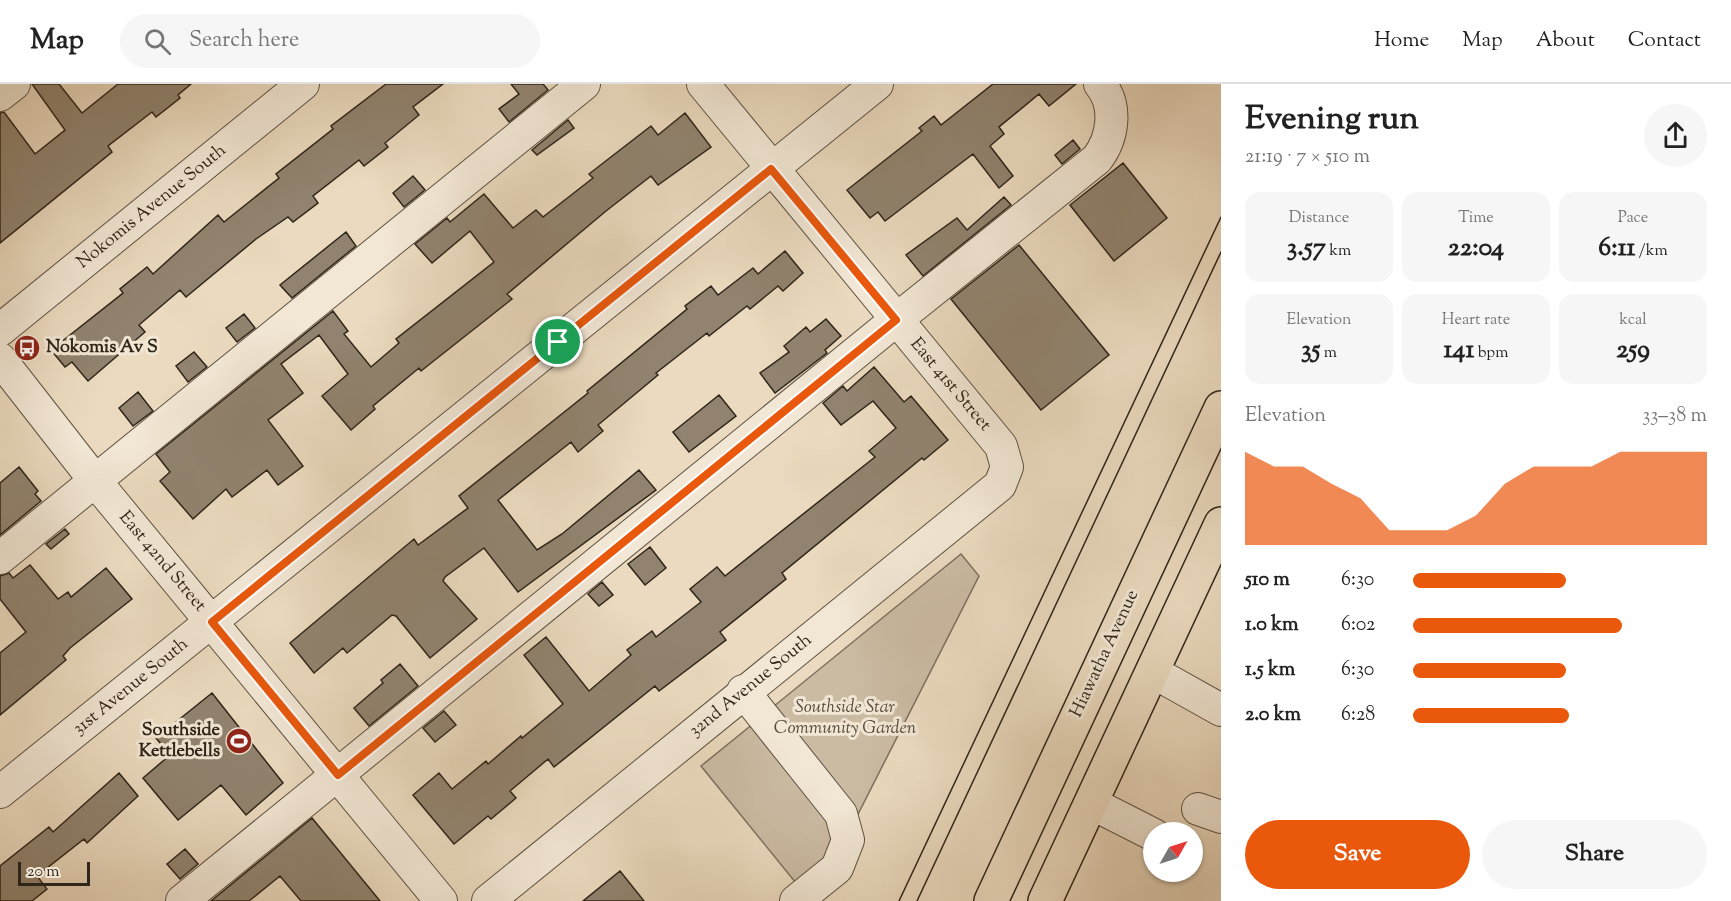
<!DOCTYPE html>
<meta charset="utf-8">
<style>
body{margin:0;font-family:"Sorts Mill Goudy",serif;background:#f6f6f6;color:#222;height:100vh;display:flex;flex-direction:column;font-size:22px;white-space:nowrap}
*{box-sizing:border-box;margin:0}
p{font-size:20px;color:#767676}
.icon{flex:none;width:33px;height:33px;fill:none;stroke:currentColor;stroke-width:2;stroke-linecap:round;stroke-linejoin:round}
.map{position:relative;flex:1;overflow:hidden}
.drawer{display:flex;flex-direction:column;background:#fff;width:510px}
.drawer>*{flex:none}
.needle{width:39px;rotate:51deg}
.tools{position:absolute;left:1143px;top:738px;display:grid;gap:12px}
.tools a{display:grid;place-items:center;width:60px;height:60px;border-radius:50%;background:#fff;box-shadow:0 2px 4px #0004;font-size:30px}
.scale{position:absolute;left:18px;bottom:15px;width:72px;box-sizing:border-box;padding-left:6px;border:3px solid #2f2519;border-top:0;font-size:16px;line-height:21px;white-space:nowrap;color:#2f2519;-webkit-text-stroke:4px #f2e7d5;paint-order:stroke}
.pin{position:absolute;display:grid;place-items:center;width:51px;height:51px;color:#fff;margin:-26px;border:3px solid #fff;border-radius:50%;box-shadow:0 2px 6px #0007}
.round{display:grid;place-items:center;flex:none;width:63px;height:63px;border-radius:32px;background:#f6f6f6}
.summary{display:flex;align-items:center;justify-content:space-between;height:102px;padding:0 24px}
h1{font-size:33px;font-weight:800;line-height:45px}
.metrics{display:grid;grid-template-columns:repeat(3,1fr);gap:9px;height:102px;padding:6px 24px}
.metrics div{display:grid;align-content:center;border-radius:15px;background:#f6f6f6;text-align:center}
.metrics b{font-size:26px;font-weight:800}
.metrics small{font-size:16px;font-weight:400}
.metrics p{font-size:16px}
.chart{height:168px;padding:12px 24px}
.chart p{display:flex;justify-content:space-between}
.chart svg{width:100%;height:108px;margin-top:6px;fill:#ea580c;opacity:.7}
.cta{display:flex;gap:12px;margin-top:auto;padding:12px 24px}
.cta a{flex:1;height:69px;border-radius:36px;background:#ea580c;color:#fff;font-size:24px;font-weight:800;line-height:69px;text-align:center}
.cta a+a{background:#f6f6f6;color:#222}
ul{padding:0 24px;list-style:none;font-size:20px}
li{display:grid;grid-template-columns:96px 72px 1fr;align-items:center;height:45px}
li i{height:15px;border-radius:8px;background:#ea580c}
header{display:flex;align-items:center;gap:36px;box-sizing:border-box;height:84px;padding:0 30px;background:#fff;border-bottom:2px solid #e0e0e0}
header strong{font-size:28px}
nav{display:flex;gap:33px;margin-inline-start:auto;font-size:21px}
.search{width:420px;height:54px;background:#f6f6f6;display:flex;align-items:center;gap:15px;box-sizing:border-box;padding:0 21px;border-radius:33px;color:#767676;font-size:22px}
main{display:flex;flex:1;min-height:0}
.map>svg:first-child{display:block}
.green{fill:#cbbba3;stroke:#7d705e;stroke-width:1.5}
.building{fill:#91836f;stroke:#2f2519;stroke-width:1.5}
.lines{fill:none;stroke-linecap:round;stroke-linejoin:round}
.minor-casing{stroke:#5e5242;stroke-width:34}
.highway-casing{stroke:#2f2519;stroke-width:36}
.minor{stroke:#f2e7d5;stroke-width:32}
.highway{stroke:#ebdabf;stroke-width:33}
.tram{stroke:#2f2519;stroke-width:1.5}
.route-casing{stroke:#fff;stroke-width:12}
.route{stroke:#ea580c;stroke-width:8}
.labels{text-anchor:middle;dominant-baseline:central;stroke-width:6;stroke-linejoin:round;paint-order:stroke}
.street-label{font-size:18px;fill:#2f2519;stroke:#f2e7d5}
.poi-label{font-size:18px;font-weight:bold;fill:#2f2519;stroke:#f2e7d5;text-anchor:start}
.park-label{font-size:18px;font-style:italic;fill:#564a3c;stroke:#f2e7d5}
</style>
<header>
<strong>Map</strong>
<div class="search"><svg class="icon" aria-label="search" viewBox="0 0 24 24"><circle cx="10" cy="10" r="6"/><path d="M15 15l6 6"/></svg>Search here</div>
<nav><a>Home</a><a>Map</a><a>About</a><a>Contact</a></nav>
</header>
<main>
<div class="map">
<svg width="1221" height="817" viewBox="0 0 1221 817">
<rect width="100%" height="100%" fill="#ebdabf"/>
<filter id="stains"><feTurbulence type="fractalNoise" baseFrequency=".00333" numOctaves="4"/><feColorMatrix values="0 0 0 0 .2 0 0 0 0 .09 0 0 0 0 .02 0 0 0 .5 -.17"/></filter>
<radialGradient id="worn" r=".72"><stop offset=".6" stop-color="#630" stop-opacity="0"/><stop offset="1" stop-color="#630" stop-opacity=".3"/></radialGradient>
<path class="green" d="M961,470L979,492L854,738L768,627Z
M759,635L835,730L833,777L800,804L701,682Z"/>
<path class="building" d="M32,0H59L82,29L118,0H191L178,11L180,14L156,33L152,28L108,62L112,68L0,159V29L4,28L35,70L65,46Z
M386,0H443L413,23L419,31L385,59L388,63L364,82L359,76L313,112L318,119L293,138L288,133L256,155L186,213L180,206L139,241L145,248L88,297L72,278L65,283L51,266L123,209L120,205L147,183L153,190L218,131L224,138L279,94L276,90L333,45L331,42Z
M511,0H543L548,6L509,38L499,25L519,10Z
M993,0H1076L1049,22L1039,10L999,43L1004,50L990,62L1013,92L999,104L973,70L885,137L878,128L870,134L847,106L922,47L919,44L934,32L941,41Z
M685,29L711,63L658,101L651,92L606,127L507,210L512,215L421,287L419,284L373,322L375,325L351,346L322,312L348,290L319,251L281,280L303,309L268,336L303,382L278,401L267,386L232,413L226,405L193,435L160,397L170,388L156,370L333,227L348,247L344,250L371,283L399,259L396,255L494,178L470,147L432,179L415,160L447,134L450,138L484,110L513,144L536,126L543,133L593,94L589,90L651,42L658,51Z
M568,36L574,44L537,71L532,66Z
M1073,56L1080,65L1062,80L1055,71Z
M1123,79L1167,134L1114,177L1070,121Z
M413,92L425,106L404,123L393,109Z
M1004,113L1011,121L923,192L906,171L957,134L967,146Z
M346,148L356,162L292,214L280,201Z
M1019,161L1109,271L1041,326L951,215Z
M785,167L803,189L783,207L778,202L750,225L747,222L709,252L707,249L656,289L658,291L598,341L603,347L578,368L571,358L498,416L537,466L562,450L639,386L656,406L518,508L484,464L445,493L443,497L477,535L430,574L396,532L392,531L347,569L343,564L314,589L290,559L414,455L418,461L468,424L459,412L588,309L587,307L687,225L685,222L711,202L718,211L753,184L758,190Z
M244,230L255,244L237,258L226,244Z
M826,235L841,252L825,266L827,269L775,309L760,289L789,268L784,262L806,243L810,248Z
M194,268L207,283L188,298L176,282Z
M874,283L904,318L911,312L948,356L924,376L922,374L782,489L786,495L720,548L726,556L659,607L655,602L554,683L548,675L510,707L516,714L491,735L488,732L454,760L413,711L439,689L452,705L486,677L488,680L521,652L522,654L563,620L524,571L546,553L589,607L631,571L627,566L652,547L656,553L701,518L690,505L717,483L725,492L875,373L869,367L896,344L873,317L841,341L823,319L843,302L847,307Z
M138,308L153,327L133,342L119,324Z
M719,311L736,332L689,368L673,348Z
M19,383L38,407L35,410L41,417L0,451V399Z
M65,445L69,450L51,465L46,460Z
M650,463L666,484L645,501L628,480Z
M30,481L58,515L68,508L71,513L106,484L132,515L70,564L63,572L66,576L0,631V569L26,548L0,515V492L9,489L13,494Z
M602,498L613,511L599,522L588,510Z
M400,580L418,602L369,642L354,624L383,599L381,596Z
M212,609L283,699L246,731L221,701L178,736L143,694L170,671L156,654Z
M444,627L456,641L435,658L423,644Z
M119,689L138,712L87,759L84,755L37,792L47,805L32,817H0V782L49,743L53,748Z
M312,734L380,817H301L280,792L249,817H211Z
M185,765L198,780L180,795L167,780Z
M620,787L644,817H583Z"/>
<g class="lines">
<defs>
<path id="minor" d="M0,11L14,0
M0,246L303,0
M0,275L96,398L441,817
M0,474L584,0
M1153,588L1221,626
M743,607L841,730L848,756L837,784L796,817
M0,708L877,0
M1091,719L1154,751
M1198,725L1221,733
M182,817L896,236L1097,75C1113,54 1118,22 1100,0
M488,817L1000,401L1007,383L1001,362L703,0"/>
<path id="highway" d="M991,817L1221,324
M1045,817L1221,440"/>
</defs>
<use href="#minor" class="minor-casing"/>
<use href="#highway" class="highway-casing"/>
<use href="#minor" class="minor"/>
<use href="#highway" class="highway"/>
<path class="tram" d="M899,817L1221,133
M917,817L1221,168"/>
</g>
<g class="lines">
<defs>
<path id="route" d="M771,85L896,236L338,691L212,538Z"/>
</defs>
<use href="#route" class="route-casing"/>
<use href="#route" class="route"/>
</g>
<defs>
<symbol id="bus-disc" viewBox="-11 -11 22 22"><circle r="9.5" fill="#8f2418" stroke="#f2e7d5"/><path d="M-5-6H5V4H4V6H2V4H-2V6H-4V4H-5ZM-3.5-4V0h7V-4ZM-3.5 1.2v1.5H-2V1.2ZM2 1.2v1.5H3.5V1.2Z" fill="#fff"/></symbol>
<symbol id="stadium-disc" viewBox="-11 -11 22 22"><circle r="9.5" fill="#8f2418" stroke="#f2e7d5"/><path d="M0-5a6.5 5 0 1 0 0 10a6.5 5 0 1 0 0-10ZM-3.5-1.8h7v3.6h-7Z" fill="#fff"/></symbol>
</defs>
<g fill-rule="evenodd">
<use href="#bus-disc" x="12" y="249" width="30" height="30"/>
<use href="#stadium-disc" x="224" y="642" width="30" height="30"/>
</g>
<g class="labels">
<g class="street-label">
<text transform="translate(152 123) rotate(-39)">Nokomis Avenue South</text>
<text transform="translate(950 301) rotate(50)">East 41st Street</text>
<text transform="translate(162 478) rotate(50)">East 42nd Street</text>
<text transform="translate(1105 570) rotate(-65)">Hiawatha Avenue</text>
<text transform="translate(751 602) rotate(-39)">32nd Avenue South</text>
<text transform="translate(131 603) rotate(-39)">31st Avenue South</text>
</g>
<g class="poi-label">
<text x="46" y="264">Nokomis Av S</text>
<text x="220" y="647" text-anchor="end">Southside<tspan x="220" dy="21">Kettlebells</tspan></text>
</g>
<g class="park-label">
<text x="845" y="624">Southside Star<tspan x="845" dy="21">Community Garden</tspan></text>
</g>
</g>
<rect width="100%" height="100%" filter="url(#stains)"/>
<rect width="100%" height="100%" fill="url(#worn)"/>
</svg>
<div class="tools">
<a><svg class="needle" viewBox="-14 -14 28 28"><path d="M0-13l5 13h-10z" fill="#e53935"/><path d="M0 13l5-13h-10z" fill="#767676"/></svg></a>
</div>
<div class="scale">20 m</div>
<div class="pin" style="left:558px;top:258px;background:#1e9e55"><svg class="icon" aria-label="arrive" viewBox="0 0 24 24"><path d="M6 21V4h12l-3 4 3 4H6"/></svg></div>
</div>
<section class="drawer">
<div class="summary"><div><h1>Evening run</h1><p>21:19 · 7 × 510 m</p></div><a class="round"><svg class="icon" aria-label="share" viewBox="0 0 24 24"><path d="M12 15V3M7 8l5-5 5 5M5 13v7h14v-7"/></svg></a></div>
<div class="metrics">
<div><p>Distance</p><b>3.57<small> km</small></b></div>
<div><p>Time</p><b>22:04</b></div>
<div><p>Pace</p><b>6:11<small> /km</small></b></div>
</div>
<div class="metrics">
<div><p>Elevation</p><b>35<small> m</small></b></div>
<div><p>Heart rate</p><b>141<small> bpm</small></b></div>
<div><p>kcal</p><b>259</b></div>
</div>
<div class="chart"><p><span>Elevation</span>33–38 m</p>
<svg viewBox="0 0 160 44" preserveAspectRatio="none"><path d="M0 44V6L10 12L20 12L30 19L40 25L50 38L60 38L70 38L80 32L90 19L100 12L110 12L120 12L130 6L140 6L150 6L160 6V44z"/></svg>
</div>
<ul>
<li><b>510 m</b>6:30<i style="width:52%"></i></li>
<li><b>1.0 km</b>6:02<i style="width:71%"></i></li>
<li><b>1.5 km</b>6:30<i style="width:52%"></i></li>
<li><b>2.0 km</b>6:28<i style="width:53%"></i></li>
</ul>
<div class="cta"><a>Save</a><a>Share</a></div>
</section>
</main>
